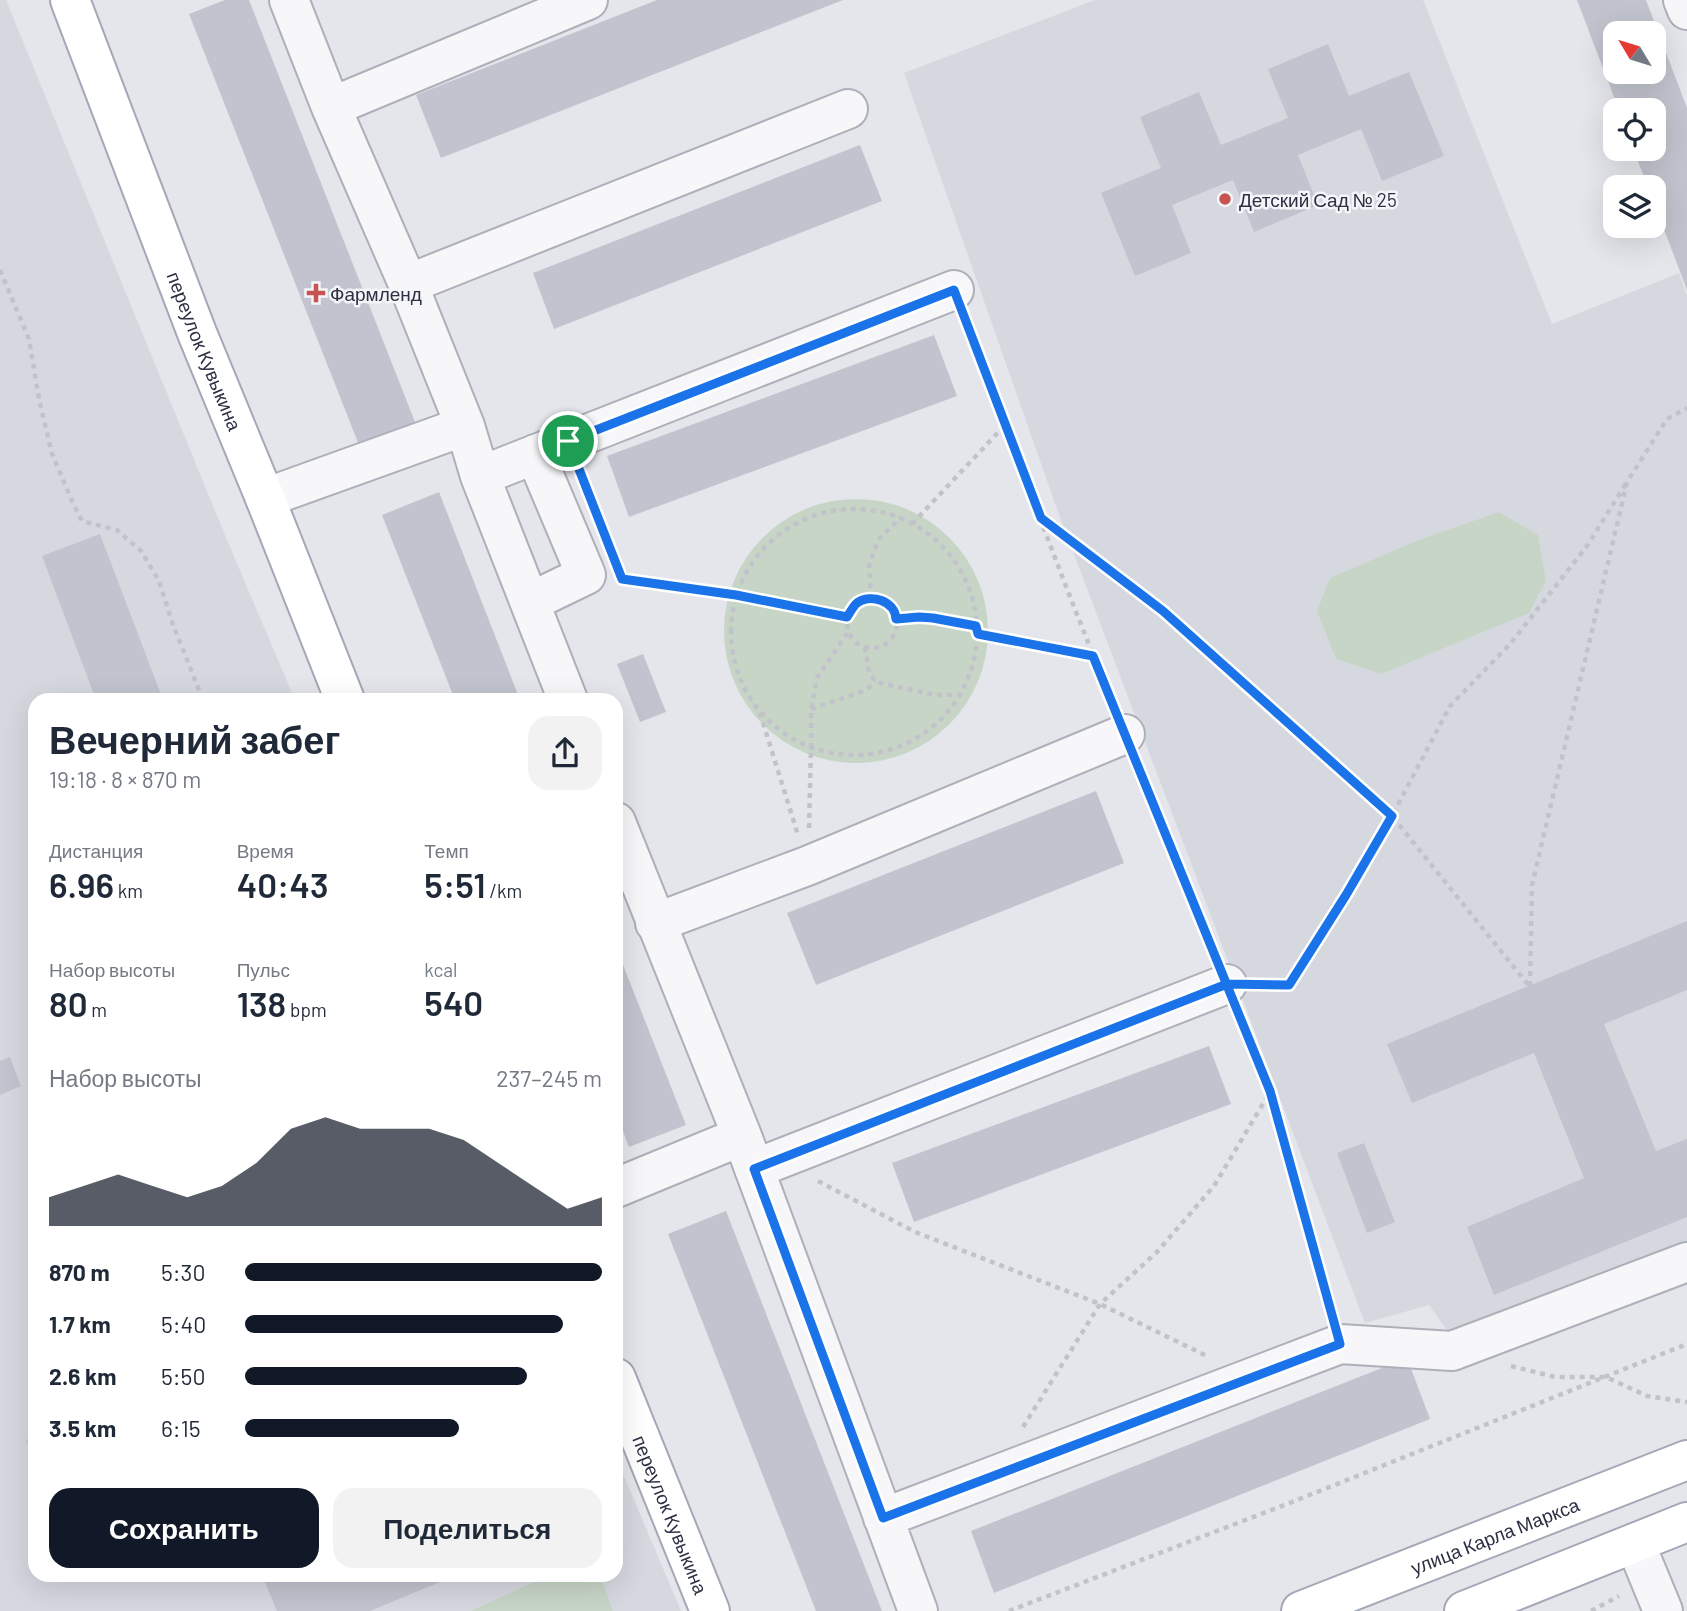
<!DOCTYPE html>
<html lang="ru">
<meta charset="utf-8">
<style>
body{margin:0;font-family:Barlow,sans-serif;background:#f2f2f3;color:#1f2937;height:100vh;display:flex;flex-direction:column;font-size:26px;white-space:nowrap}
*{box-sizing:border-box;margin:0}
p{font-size:23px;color:#747a83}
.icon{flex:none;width:38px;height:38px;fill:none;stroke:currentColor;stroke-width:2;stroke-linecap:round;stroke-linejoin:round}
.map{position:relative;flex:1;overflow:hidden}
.sheet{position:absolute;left:28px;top:693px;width:595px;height:889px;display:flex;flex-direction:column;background:#fff;border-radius:21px;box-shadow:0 7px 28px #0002}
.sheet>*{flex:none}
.needle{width:46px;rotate:308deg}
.controls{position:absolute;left:1603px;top:21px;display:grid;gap:14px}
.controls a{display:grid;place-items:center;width:63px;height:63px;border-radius:14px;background:#fff;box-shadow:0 7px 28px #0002;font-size:35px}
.pin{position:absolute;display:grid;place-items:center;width:60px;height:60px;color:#fff;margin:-30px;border:4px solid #fff;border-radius:50%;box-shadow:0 2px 7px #0007}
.round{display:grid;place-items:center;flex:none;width:74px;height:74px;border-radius:21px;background:#f2f2f3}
.overview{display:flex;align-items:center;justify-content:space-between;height:119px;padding:0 21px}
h1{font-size:38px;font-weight:600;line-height:52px}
.stats{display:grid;grid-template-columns:repeat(3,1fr);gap:10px;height:119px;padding:7px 21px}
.stats div{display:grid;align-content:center}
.stats b{font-size:35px;font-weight:600}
.stats small{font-size:19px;font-weight:400}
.stats p{font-size:19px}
.chart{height:196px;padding:14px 21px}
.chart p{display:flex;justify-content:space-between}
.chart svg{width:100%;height:126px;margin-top:7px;fill:#111827;opacity:.7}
.primary-button{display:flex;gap:14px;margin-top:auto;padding:14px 21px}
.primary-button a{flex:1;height:80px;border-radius:21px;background:#111827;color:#fff;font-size:28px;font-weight:600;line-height:80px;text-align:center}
.primary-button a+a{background:#f2f2f3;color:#1f2937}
ul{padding:0 21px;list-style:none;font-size:23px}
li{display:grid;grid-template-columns:112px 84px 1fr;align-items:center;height:52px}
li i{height:18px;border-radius:9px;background:#111827}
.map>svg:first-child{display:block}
.built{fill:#d6d8e0}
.green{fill:#c7d5c6}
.building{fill:#c1c4ce;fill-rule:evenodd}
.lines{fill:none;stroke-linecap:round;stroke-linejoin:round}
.minor-casing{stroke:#adafb9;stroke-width:42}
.major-casing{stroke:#a4a8b6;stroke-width:42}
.path{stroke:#c2c3ca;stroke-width:4.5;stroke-dasharray:5 5;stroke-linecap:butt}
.minor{stroke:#f7f7f9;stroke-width:38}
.major{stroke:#fff;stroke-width:38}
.route-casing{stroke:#fff;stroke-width:14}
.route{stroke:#1a73e8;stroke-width:9}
.poi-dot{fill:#c85451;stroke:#f4f5f8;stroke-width:2.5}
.labels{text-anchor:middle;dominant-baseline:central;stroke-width:5;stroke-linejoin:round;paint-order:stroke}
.poi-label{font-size:19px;fill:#2c3043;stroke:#f4f5f8;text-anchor:start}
.street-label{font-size:19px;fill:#2c3043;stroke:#f4f5f8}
</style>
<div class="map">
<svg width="1687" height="1611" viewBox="0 0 1687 1611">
<rect width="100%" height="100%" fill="#e4e6eb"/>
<path class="built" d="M0,0H6L227,540L295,700H35V1575H616V1457L681,1611H0Z
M1095,0H1423L1552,324L1679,273L1687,296V1256L1460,1348L1429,1305L1365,1323L1058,512L904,73Z"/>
<path class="green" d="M724 631a132 132 0 1 1 264 0a132 132 0 1 1-264 0Z
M1499,512L1538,535L1546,581L1529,613L1381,674L1336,659L1317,611L1330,578L1419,540Z
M549,1575H600L613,1611H471Z"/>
<path class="building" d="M225,0H249L415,422L359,445L189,14Z
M657,0H843L441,158L416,95Z
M1577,0H1646L1687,108V290L1654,203V187H1648L1633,149H1654V110H1619ZM1615,33H1654V72H1615Z
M1328,44L1349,96L1409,72L1444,156L1382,181L1361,129L1298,155L1318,205L1254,232L1233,180L1172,205L1191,253L1135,276L1101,193L1161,168L1140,117L1199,92L1221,145L1288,118L1268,69Z
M860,145L882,201L554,329L533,273Z
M934,335L957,396L629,517L607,456Z
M439,492L520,700H455L382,515Z
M100,534L163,700H96L42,556Z
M643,654L666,712L640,722L617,664Z
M1096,791L1124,863L816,985L787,913Z
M1687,921V990L1604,1024L1656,1151L1687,1139V1217L1494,1295L1467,1227L1584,1178L1534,1053L1412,1103L1387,1044Z
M616,947L686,1125L629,1147L616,1113Z
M1209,1046L1231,1104L914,1222L892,1163Z
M10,1057L21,1086L0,1095V1061Z
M1364,1143L1395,1222L1367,1233L1337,1153Z
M726,1211L882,1611H816L668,1234Z
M1407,1358L1430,1419L994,1593L971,1531Z
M35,1436V1461L26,1440Z
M262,1575H457L370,1611H277Z"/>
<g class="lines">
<defs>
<path id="minor" d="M289,0L331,107L408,284L465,426L480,476L568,700
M1683,0L1687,10
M331,107L588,0
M408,284L848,109
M480,476L954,290
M265,498L465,426
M530,602L586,575L535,454
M616,822L742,1136L918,1611
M655,923L807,866L1125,734
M754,1169L1227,984
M616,1188L742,1136
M883,1518L1340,1344L1452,1351L1687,1262
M1635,1543L1663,1611"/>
<g id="major">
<path id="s1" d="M70,0L197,333L265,498L345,700"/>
<path id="s2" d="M616,1378L710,1611"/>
<path id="s3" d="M1301,1611L1687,1460"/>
<path d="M1464,1611L1687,1522"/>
</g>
</defs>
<use href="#minor" class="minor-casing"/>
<use href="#major" class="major-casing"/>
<path class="path" d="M0,270L29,339L39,399L52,454L72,501L82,521L117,530L141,551L159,581L172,622L203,700
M966,321C1014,448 1060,576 1112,701
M731 632a123 123 0 1 1 246 0a123 123 0 1 1-246 0Z
M1043,519L1163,611L1392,816L1530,987
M912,524L1006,424
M621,577L622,579L736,595L847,617
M871,598L869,566L878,540L901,517
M847 623a25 25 0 1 1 50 0a25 25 0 1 1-50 0Z
M896,619L919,617L933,618L977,626
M978,634L1093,656
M865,647L869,672L876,682L935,695H958
M811,709L864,691L876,682
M760,713L798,835
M1138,764L1215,954
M809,828L811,747V709L817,678L848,632
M1260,985H1289L1346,895L1392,816L1450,706L1511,643L1587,546L1627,482
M1530,986L1532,885L1627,482L1667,419L1687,408
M1239,1014L1270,1091L1332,1313
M818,1181L915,1232L1100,1304L1209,1357
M1511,1366L1555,1377H1606L1647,1396L1687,1402
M1023,1427L1100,1304L1157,1252L1214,1186L1270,1092
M1009,1611L1287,1504L1687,1344
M1591,1611L1619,1596"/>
<use href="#minor" class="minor"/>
<use href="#major" class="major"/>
</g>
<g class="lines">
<defs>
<path id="route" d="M568,441L622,579L736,595L847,617C850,613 853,606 857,603C871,593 895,601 896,619L919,617L933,618L976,626L978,634L1093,656L1270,1091L1340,1344L883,1518L754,1169L1227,984L1289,985L1346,895L1392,816L1163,611L1041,518L954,290L568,441"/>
</defs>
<use href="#route" class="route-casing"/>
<use href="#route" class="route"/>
</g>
<g class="poi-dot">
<circle cx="1225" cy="199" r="7"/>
<path d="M312.5 282.5h7v7h7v7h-7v7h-7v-7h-7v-7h7z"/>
</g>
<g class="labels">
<g class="poi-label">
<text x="1239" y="199">Детский Сад № 25</text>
<text x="330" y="293">Фармленд</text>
</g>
<g class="street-label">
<text stroke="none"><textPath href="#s1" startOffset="376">переулок Кувыкина</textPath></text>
<text stroke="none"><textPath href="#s2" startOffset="147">переулок Кувыкина</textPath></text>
<text stroke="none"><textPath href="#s3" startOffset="208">улица Карла Маркса</textPath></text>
</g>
</g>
</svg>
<div class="controls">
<a><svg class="needle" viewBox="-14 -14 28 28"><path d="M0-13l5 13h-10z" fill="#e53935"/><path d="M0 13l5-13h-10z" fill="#747a83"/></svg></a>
<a><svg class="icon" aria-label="locate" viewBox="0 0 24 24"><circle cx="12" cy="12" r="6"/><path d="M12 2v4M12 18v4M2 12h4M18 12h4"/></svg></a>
<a><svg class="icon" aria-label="layers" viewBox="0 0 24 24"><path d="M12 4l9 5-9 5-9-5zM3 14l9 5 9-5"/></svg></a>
</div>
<div class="pin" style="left:568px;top:441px;background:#1e9e55"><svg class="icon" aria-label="arrive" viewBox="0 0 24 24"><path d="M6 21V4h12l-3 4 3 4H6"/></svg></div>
<section class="sheet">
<div class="overview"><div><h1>Вечерний забег</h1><p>19:18 · 8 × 870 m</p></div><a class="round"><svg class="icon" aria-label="share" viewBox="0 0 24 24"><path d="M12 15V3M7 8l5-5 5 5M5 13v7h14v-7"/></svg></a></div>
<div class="stats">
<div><p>Дистанция</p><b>6.96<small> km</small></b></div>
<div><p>Время</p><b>40:43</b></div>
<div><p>Темп</p><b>5:51<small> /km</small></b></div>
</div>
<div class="stats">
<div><p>Набор высоты</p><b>80<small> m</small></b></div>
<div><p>Пульс</p><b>138<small> bpm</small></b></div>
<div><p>kcal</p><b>540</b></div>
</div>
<div class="chart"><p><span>Набор высоты</span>237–245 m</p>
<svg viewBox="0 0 160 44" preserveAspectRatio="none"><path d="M0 44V34L10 30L20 26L30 30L40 34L50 30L60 22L70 10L80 6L90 10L100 10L110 10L120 14L130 22L140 30L150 38L160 34V44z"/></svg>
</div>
<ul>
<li><b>870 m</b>5:30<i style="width:100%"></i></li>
<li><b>1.7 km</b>5:40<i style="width:89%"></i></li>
<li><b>2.6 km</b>5:50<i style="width:79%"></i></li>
<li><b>3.5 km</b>6:15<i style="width:60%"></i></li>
</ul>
<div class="primary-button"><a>Сохранить</a><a>Поделиться</a></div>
</section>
</div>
